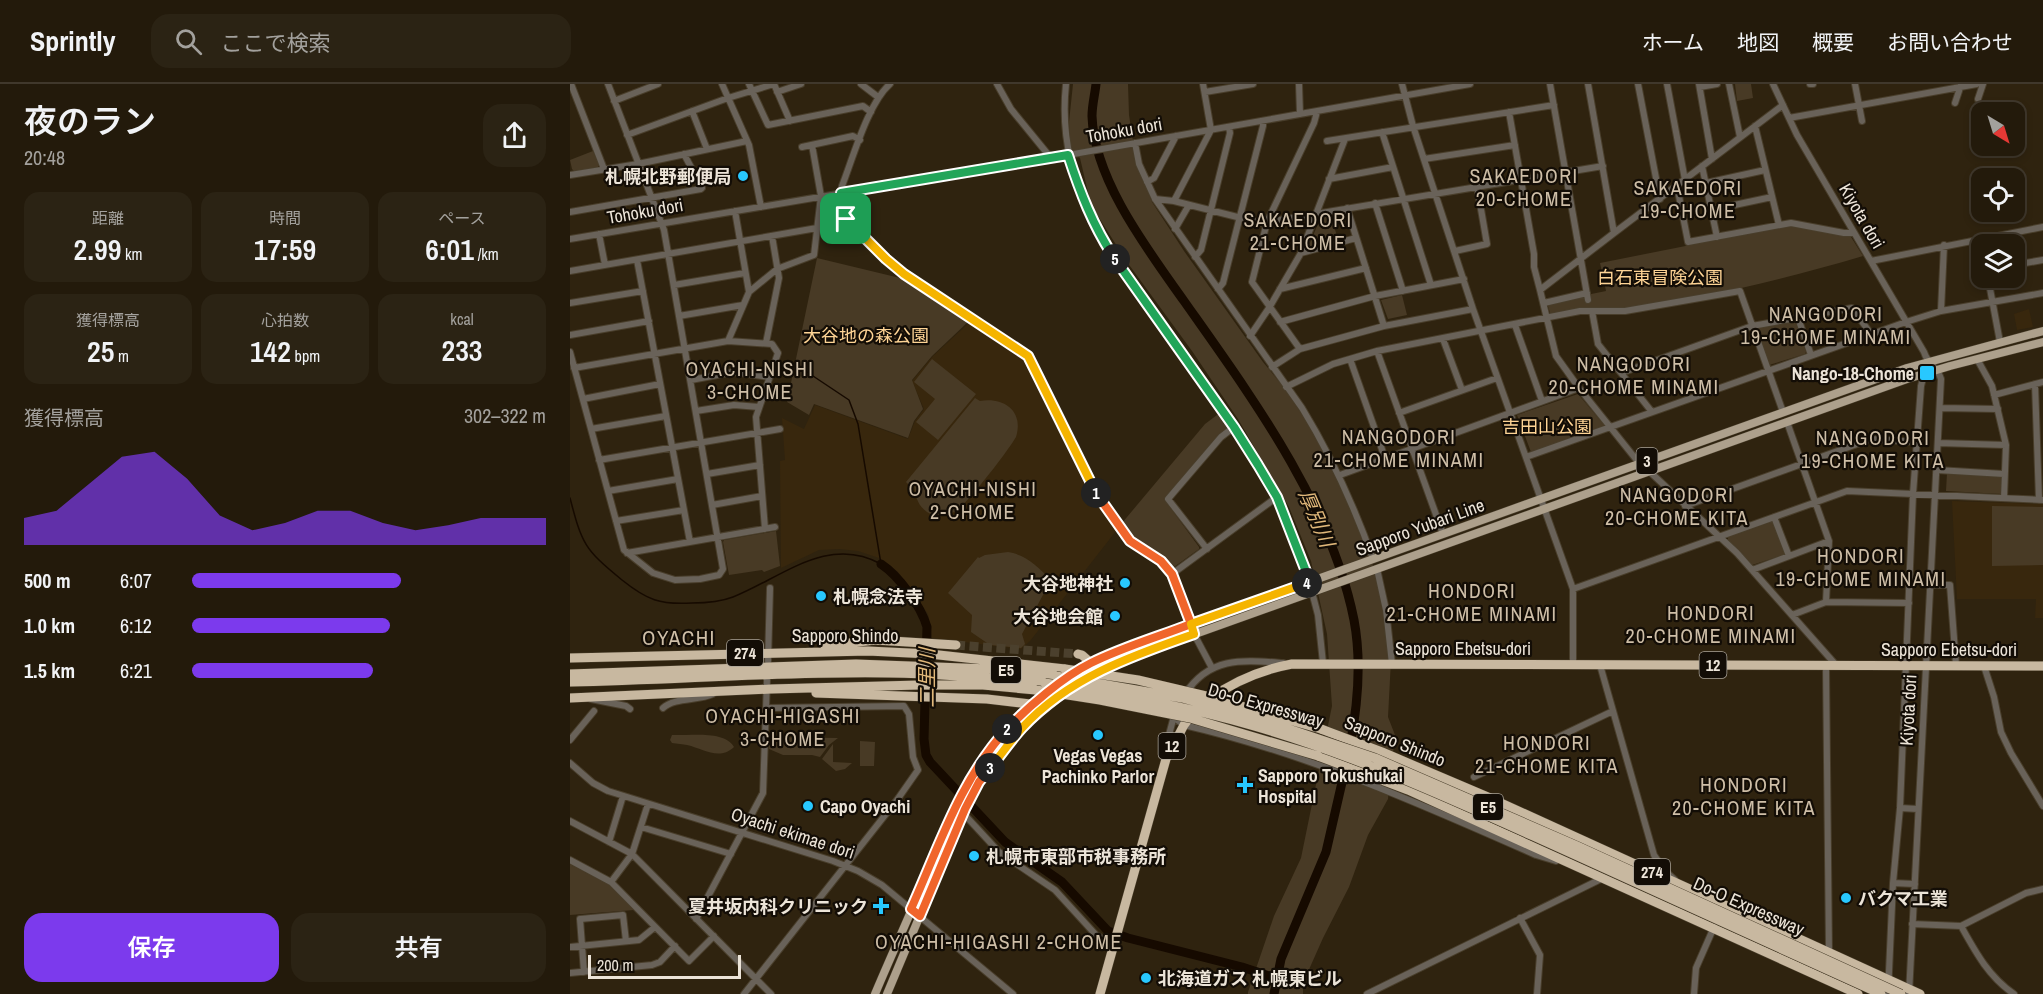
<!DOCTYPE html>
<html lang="ja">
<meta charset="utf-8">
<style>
body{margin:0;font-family:"Archivo Narrow","Noto Sans JP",sans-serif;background:#2b2314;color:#f1f3f6;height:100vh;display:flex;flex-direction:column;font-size:22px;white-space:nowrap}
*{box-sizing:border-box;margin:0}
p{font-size:20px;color:#a3a19d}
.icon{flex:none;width:33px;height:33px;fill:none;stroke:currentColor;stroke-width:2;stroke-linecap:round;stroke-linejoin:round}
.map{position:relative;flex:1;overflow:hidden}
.details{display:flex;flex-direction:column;background:#231a0b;width:570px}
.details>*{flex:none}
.needle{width:39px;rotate:142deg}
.controls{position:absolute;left:1401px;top:18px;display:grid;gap:12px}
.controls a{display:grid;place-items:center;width:54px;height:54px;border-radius:12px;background:#231a0b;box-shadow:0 3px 9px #0003,0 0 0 2px #40382c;font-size:30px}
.scale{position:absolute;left:18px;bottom:15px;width:153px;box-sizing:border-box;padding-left:6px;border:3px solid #ece4d8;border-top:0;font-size:16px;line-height:21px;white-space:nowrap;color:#ece4d8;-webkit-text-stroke:4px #130d06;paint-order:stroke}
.pin{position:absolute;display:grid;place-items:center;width:51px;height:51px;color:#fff;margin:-26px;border-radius:12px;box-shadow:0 3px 9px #0006}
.km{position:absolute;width:30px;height:30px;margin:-15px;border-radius:50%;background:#222;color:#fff;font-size:16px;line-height:30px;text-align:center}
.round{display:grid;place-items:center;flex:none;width:63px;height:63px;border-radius:18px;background:#2b2314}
.head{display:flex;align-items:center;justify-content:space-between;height:102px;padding:0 24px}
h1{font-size:33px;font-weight:600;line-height:45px}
.metrics{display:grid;grid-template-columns:repeat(3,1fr);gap:9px;height:102px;padding:6px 24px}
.metrics div{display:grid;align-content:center;border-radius:15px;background:#2b2314;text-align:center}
.metrics b{font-size:30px;font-weight:600}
.metrics small{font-size:16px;font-weight:400}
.metrics p{font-size:16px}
.chart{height:168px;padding:12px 24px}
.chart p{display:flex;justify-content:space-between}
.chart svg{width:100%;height:108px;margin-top:6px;fill:#7c3aed;opacity:.7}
.action{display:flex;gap:12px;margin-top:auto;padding:12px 24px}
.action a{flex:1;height:69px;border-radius:18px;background:#7c3aed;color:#fff;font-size:24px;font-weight:600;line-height:69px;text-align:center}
.action a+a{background:#2b2314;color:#f1f3f6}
ul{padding:0 24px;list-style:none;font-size:20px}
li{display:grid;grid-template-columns:96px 72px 1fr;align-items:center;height:45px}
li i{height:15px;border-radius:8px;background:#7c3aed}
header{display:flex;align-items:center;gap:36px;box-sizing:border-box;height:84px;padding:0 30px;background:#231a0b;border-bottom:2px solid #40382c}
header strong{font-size:28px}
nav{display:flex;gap:33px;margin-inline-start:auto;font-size:21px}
.search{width:420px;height:54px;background:#2b2314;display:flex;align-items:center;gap:15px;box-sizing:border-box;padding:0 21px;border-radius:18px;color:#a3a19d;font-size:22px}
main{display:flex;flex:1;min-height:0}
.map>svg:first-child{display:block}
.built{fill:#38270d}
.green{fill:#483a25}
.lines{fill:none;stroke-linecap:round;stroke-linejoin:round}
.stream{stroke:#160a00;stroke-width:1.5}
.river{stroke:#160a00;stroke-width:9}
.highway-tunnel{stroke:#4b402d;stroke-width:9;stroke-dasharray:9 4.5;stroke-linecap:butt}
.minor-casing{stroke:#493e2b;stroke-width:8}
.major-casing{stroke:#493e2b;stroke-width:9}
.highway-casing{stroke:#493e2b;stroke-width:10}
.minor{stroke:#696259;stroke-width:6}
.major{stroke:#ada08c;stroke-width:8}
.highway{stroke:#c8b8a0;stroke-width:9}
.highway-bridge-casing{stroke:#493e2b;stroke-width:10;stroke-linecap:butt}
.highway-bridge{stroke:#c8b8a0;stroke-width:9}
.split-1-casing{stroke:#fff;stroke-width:12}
.split-2-casing{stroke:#fff;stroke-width:12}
.split-3-casing{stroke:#fff;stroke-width:12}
.split-4-casing{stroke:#fff;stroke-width:12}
.split-5-casing{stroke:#fff;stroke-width:12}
.split-6-casing{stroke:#fff;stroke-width:12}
.split-1{stroke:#f5b400;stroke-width:8}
.split-2{stroke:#f0652b;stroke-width:8}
.split-3{stroke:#f0652b;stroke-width:8}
.split-4{stroke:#f5b400;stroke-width:8}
.split-5{stroke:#22a559;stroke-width:8}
.split-6{stroke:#22a559;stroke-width:8}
.poi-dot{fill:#28c8ff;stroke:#130d06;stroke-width:2}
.labels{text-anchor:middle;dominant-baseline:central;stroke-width:4.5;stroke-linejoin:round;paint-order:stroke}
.shield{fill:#130d06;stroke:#aba499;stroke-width:1.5}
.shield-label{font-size:16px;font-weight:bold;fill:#ece4d8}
.street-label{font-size:18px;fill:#ece4d8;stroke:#130d06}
.poi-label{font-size:18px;font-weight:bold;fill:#ece4d8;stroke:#130d06;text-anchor:start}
.park-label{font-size:18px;fill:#fed495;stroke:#130d06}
.neighbourhood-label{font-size:20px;letter-spacing:1.5px;fill:#cebea7;stroke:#130d06}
.water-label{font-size:20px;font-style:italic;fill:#e1b87a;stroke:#130d06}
.quarter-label{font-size:21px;letter-spacing:1.5px;fill:#cebea7;stroke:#130d06}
</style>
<header>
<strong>Sprintly</strong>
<div class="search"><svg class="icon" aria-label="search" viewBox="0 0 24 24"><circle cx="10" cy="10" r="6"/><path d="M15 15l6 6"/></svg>ここで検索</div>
<nav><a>ホーム</a><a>地図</a><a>概要</a><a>お問い合わせ</a></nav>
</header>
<main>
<section class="details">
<div class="head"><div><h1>夜のラン</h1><p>20:48</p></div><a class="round"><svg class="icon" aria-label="share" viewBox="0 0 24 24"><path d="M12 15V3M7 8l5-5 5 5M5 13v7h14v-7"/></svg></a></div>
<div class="metrics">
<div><p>距離</p><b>2.99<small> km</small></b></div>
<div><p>時間</p><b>17:59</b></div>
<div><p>ペース</p><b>6:01<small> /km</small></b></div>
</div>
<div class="metrics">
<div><p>獲得標高</p><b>25<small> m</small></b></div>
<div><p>心拍数</p><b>142<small> bpm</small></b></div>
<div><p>kcal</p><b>233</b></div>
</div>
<div class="chart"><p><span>獲得標高</span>302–322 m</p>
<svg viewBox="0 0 160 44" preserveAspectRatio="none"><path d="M0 44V33L10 30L20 19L30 8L40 6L50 17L60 32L70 38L80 35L90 30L100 30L110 35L120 38L130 36L140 33L150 33L160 33V44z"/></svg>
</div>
<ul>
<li><b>500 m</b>6:07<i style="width:59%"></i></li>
<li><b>1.0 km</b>6:12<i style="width:56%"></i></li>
<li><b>1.5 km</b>6:21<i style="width:51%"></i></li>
</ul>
<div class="action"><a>保存</a><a>共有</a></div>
</section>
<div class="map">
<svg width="1473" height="910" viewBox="0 0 1473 910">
<rect width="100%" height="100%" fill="#2f230f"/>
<path class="built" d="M1459,225L1463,243L1447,246L1444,230Z
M401,237L455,275L519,407L546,447L460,557L451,565L362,554L358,530L328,488L309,474L288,467L269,465L249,466L211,484L210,377L215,376L212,334L234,345L245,321L338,355L345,337L354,325L342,297L363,272Z
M1382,417L1473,420V534H1465L1466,515H1387Z"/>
<path class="green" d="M503,0H558L559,31L566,77L582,118L614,167L693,278L719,310L750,359L773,404L793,453L809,499L821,576L818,633L825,651L818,715L798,751L779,803L753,854L733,899V910H678V908L704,832L731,774L762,622L757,550L741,477L719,423L668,335L622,267L557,178L521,121L510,74L500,66L499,38Z
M1165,0H1181L1183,14L1167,17Z
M23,67L29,81L28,83L4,87L2,85L0,76Z
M761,131L768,156L741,163L739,161L751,133Z
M1221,141L1281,153L1293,172C1215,195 1135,215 1054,225C1030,228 1005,230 981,232L977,219L1036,207L1030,179Z
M247,174L330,194L400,236L362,272L342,296L353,325L344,337L338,354L244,320L239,331L217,318Z
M832,211L837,231L818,235L811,216Z
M1224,238L1226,239L1236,268L1235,270L1199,281L1187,246L1188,244Z
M362,275L406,310L368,356L346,338L365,315L344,298Z
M1008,310L1035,342L961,368L947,331Z
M405,314L410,317C434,313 454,327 446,353C438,367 395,423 384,428C375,433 365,433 357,428C347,421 345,411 344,399L341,403L336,398Z
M651,328L660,341L594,415L629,463V465L604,483H602L591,471L563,454L552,439L635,340Z
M1377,389L1433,392L1432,410L1376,407Z
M1422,422L1473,423V481L1422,482Z
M1201,438H1204L1215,469L1213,471L1182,481L1158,456V453Z
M206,447L210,482L194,488L192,486L159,491L153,458L154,456Z
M438,468C457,471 468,483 481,496L452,550L455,560L451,564L420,561L401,548L402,531L378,509L408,473L409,474L415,471Z
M102,651C119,652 155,646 164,663C149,677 134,665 117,661C113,660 107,660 102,659L100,656Z
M199,653L268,654L259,661L250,673L242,671H213L199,665Z
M290,657L305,658L304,682H290Z
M263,660V678L282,679L275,685L266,687L252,675Z
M0,780L40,801L64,826L0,831Z"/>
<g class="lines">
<path class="stream" d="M228,282L279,316L288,340L311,480
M0,414C12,460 14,465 52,496C77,516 90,521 122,519C136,519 150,518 163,513C211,494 258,450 311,480"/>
<path class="river" d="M526,0C525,10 522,21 522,32C524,96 578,166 614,217C681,312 761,420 784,536C792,578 788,620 780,662
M311,480C329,492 351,522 357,543L354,655L356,671L360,678L435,758L492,798L538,847L558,854L672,883L702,893L706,897
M704,910L711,875L756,768L776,681"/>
<path class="highway-tunnel" d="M386,561L508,570"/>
<defs>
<path id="minor" d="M1,0L34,85
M152,0L179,61L191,123
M179,0L198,41L293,22L301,28
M291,0L308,13
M320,0C298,19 283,74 272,102L270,115L272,127L280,140L316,175L334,190L458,272L522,404L560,457L591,477L602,490L624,550L642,584
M427,0L441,25L481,74
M496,0C490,57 504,98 528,149L664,343L688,381L707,413L739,498
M729,0L730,30
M832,0L843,42L903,225L1003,505V580
M980,0L1018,216
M1018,0L1044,149L970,206L986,272L1009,304L1065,374L1167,469L1266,581
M1068,0L1090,115
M1097,0L1115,96
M1129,0L1142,75
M1159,0L1170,53
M1203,0L1227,51L1354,268C1358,281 1367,282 1371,295L1339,910
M1240,0H1243
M1285,0L1292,37
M1130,3L1147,0
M207,8L231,0
M635,8L683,0
M1408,15L1413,0
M44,17L88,0
M1385,19L1391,1
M122,27L137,65
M747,28L744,39L697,138L1033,82
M939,28L964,170V183L970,206
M1219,34L1407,0
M1185,42L1209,141
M812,48L861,201
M57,51L158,14L204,0L220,37
M757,57L984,21
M565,59L569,80L585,115L732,324C762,373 784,422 803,475
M232,63L283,52L290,56
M854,75L945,61
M1132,82L1147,153
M0,91L68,80L177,57
M759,95L823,83
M577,98L584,94L606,52
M1136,99L1195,86
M1107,102L1118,158L1221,139L1274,149H1284
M585,115L604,117L691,139L697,138L682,198L730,265
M604,117L641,46L633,0
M805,119L833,207
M777,124L814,242
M1141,126L1202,113
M165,127L179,208
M0,128L131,105L132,104L114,70
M605,145L619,121
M1044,149L1213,21
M29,150L35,181
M0,155L481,74L900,0
M885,167L917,160L907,102
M731,169L786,154
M625,173L631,166L660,49L659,43
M67,176L120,458
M1301,177L1473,143
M1444,181L1473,176
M0,187L247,144
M1418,194L1430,258
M104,201L175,189
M648,205L653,199L693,42V37
M710,205L796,184
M0,219L73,207
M974,219L1017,209
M1022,227L1028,260L1082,328
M1371,227L1374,161
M109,232L173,221
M1228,234L1241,271
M710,238L805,212L894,195
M945,241L972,317
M0,251L79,237
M680,252L699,224L731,169L775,55
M873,255L892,306
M158,257L179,208L207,185L244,171L251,112L242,61
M196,259L209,194L202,152
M807,267L873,450
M0,268L54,466L83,489L105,496L130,495L149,491L153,485L94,146L38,0
M780,275L815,374
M1407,275L1422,302L1436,361L1434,414
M702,283L730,265L814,242L903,225
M4,284L158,257L202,260L208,269L186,333L195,445
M1051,289L1182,242L1282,224L1301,250
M121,296L163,288L200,293
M1465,300L1469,416
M716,303L763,280L807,267L1010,227H1055L1170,207L1213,328
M1424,311L1473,298
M13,315L90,300
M1370,324L1428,325
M126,327L164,321L189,323
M829,329L927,294
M1217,338L1259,457L1256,518
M21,345L96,332
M1368,359L1436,361
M956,373L1336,238L1371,227L1473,209
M29,376L210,345
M1367,386L1434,390
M137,390L190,381
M770,391L1009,304
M38,407L108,395
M142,421L192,412
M1115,422L1301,355L1347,358
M1204,433L1219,472
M46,437L114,426
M637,465L598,415L651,353L664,343
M57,469L205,443
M807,485L816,526L822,580
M1182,486L1259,457
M602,490L707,413
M1360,501H1380L1386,581
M1003,505L1277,407L1473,416
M742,508L748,531L753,579
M1222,531L1256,518L1339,519
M198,577L200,504
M1030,581L1084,771L1094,786L1105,796
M1256,582L1259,869
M1414,582L1424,613L1431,648L1441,669L1473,722
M615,610C640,572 673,576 713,579
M21,615L56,622L60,625
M93,624C105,613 128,617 143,610
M605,630L606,635L614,641C736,669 851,720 966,771L986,777
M0,656L24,627
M596,672V662L604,632
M0,679L23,699L38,707L263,777L288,787L312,801L443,910
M904,693L1043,627
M1330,724L1348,725
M393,729L429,768L485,806L526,851L544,861
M0,737L62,770L201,910
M71,743L161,770
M39,758L53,712
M0,776L41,798L119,877L144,852
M41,798L62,770L78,720
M1323,799L1345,800
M950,834L970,871L967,910
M126,835L193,709L197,596
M1342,840L1391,842L1456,809L1473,805
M1391,842C1406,869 1419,893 1444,910
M0,863L69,856L85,843
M14,888L10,835L53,831L56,857
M0,889L82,881L90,878L105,862
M174,910L327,716L348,686L343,673L339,630L334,622L196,624
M797,910L1033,794
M1124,910L1126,884L1144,843
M1318,910L1323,799L1330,724L1343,410L1351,302L1357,278"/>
<path id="major" d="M508,588L520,580L577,556L1337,284L1473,247
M526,588L561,573L1337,295L1380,282L1473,258
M305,910C321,872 338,835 354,797C385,722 412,655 481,607
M317,910L393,729L409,698L453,643L496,608"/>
<path id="highway" d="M255,562L305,556L386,561
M508,570L512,571L529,586
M0,574L298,567L360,570L495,585
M0,590L286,580L420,585L486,592
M0,598C107,596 213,587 320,589C372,590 424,594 475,599
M246,609L417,615L477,622
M0,614L201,605L349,601H413L466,606
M638,616C664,597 690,586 722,580L1473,582
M751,645L812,668L920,714L1350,910
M748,672L838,706L1288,910
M530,910L596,675L614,641L623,629"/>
</defs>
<use href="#minor" class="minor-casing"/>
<use href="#major" class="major-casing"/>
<use href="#highway" class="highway-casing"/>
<use href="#minor" class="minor"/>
<use href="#major" class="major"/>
<use href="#highway" class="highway"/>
<defs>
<path id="highway-bridge" d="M495,585L568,596L636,612L751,645
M486,592L612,614L689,635L805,674L1007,762L1331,910
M475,599C546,610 616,622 684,642C781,670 872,711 963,752C1079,804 1194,858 1311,910
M466,606L530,616L620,634L748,672"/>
</defs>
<use href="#highway-bridge" class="highway-bridge-casing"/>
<use href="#highway-bridge" class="highway-bridge"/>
</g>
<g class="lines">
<defs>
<path id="split-1" d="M276,135L316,175L334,190L458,272L526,409"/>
<path id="split-2" d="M437,645C459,622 493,593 521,579C553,563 588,553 621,540L602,490L591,477L560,457L526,409"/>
<path id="split-3" d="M420,684L409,698L395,725L350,832L341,825C369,763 390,696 437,645"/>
<path id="split-4" d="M420,684C431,671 440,657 452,644C498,594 561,572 624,550L621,540L737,499"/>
<path id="split-5" d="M545,175L664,343L688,381L707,413L737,490L739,498L737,499"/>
<path id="split-6" d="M276,135L272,127L271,109L498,71C510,108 523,142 545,175"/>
</defs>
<use href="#split-1" class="split-1-casing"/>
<use href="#split-2" class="split-2-casing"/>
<use href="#split-3" class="split-3-casing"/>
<use href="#split-4" class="split-4-casing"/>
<use href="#split-5" class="split-5-casing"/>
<use href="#split-6" class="split-6-casing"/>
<use href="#split-1" class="split-1"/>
<use href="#split-2" class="split-2"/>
<use href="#split-3" class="split-3"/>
<use href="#split-4" class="split-4"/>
<use href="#split-5" class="split-5"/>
<use href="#split-6" class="split-6"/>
</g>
<g class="poi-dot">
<circle cx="173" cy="92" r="6"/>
<rect x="1349" y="281" width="16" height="16" rx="3"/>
<circle cx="555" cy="499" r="6"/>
<circle cx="251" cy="512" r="6"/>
<circle cx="545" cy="532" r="6"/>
<circle cx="528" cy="651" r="6"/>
<path d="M672 692h6v6h6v6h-6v6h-6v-6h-6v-6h6z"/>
<circle cx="238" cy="722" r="6"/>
<circle cx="404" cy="772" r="6"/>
<circle cx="1276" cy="814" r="6"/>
<path d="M308 813h6v6h6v6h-6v6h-6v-6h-6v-6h6z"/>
<circle cx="576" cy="894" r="6"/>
</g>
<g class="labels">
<g class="shield">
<rect x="1066.5" y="364" width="21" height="26" rx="4.5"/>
<rect x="157" y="556" width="36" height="26" rx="4.5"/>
<rect x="1129.5" y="568" width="27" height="26" rx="4.5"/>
<rect x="421" y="573" width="30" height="26" rx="4.5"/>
<rect x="588.5" y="649" width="27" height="26" rx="4.5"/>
<rect x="903" y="710" width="30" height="26" rx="4.5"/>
<rect x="1064" y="775" width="36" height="26" rx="4.5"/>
</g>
<g class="shield-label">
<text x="1077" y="377">3</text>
<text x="175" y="569">274</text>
<text x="1143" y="581">12</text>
<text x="436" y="586">E5</text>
<text x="602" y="662">12</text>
<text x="918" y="723">E5</text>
<text x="1082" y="788">274</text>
</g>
<g class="street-label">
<text transform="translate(554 46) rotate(-10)">Tohoku dori</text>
<text transform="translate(75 127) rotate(-10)">Tohoku dori</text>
<text transform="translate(1292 132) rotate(60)">Kiyota dori</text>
<text transform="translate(850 443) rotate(-20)">Sapporo Yubari Line</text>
<text x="275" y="551">Sapporo Shindo</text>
<text x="893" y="564">Sapporo Ebetsu-dori</text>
<text x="1379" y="565">Sapporo Ebetsu-dori</text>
<text transform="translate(696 621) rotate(16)">Do-O Expressway</text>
<text transform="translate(1338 626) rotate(-87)">Kiyota dori</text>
<text transform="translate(825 657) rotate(22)">Sapporo Shindo</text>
<text transform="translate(223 749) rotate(18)">Oyachi ekimae dori</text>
<text transform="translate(1179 822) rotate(24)">Do-O Expressway</text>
</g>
<g class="poi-label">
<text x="161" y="92" text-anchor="end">札幌北野郵便局</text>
<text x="1344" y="289" text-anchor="end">Nango-18-Chome</text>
<text x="543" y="499" text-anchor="end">大谷地神社</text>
<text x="263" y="512">札幌念法寺</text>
<text x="533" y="532" text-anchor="end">大谷地会館</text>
<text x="528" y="671" text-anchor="middle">Vegas Vegas<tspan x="528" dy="21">Pachinko Parlor</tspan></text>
<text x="688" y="691">Sapporo Tokushukai<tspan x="688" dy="21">Hospital</tspan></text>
<text x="250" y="722">Capo Oyachi</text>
<text x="416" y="772">札幌市東部市税事務所</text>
<text x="1288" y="814">バクマ工業</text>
<text x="298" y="822" text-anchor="end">夏井坂内科クリニック</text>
<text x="588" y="894">北海道ガス 札幌東ビル</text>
</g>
<g class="park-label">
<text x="1090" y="193">白石東冒険公園</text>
<text x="296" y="251">大谷地の森公園</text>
<text x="977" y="342">吉田山公園</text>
</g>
<g class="neighbourhood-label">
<text x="954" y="91">SAKAEDORI<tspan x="954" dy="23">20-CHOME</tspan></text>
<text x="1118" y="103">SAKAEDORI<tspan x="1118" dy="23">19-CHOME</tspan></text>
<text x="728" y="135">SAKAEDORI<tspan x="728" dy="23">21-CHOME</tspan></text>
<text x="1256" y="229">NANGODORI<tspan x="1256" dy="23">19-CHOME MINAMI</tspan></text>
<text x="1064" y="279">NANGODORI<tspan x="1064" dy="23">20-CHOME MINAMI</tspan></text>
<text x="180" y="284">OYACHI-NISHI<tspan x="180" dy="23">3-CHOME</tspan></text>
<text x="829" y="352">NANGODORI<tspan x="829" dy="23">21-CHOME MINAMI</tspan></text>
<text x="1303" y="353">NANGODORI<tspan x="1303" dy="23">19-CHOME KITA</tspan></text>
<text x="403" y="404">OYACHI-NISHI<tspan x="403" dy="23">2-CHOME</tspan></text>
<text x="1107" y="410">NANGODORI<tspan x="1107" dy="23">20-CHOME KITA</tspan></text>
<text x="1291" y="471">HONDORI<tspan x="1291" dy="23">19-CHOME MINAMI</tspan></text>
<text x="902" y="506">HONDORI<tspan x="902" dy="23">21-CHOME MINAMI</tspan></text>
<text x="1141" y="528">HONDORI<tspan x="1141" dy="23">20-CHOME MINAMI</tspan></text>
<text x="213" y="631">OYACHI-HIGASHI<tspan x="213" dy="23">3-CHOME</tspan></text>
<text x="977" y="658">HONDORI<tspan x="977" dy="23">21-CHOME KITA</tspan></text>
<text x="1174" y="700">HONDORI<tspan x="1174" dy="23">20-CHOME KITA</tspan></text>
<text x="429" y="857">OYACHI-HIGASHI 2-CHOME</text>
</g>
<g class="water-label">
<text transform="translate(747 434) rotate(67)">厚別川</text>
<text transform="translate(356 594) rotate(-90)">二里川</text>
</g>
<g class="quarter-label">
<text x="109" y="553">OYACHI</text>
</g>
</g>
</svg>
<div class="controls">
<a><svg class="needle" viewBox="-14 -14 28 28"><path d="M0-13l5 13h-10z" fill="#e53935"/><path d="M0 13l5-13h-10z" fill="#a3a19d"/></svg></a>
<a><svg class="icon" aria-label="locate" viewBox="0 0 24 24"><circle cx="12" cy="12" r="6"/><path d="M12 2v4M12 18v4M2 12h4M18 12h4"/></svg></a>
<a><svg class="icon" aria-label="layers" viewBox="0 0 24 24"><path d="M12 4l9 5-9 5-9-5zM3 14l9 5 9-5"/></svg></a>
</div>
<div class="scale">200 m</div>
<div class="pin" style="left:276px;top:135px;background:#1e9e55"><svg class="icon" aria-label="arrive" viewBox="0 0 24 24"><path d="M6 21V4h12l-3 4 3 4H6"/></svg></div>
<b class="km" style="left:526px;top:409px">1</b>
<b class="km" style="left:437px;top:645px">2</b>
<b class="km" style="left:420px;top:684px">3</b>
<b class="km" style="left:737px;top:499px">4</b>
<b class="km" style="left:545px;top:175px">5</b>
</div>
</main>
